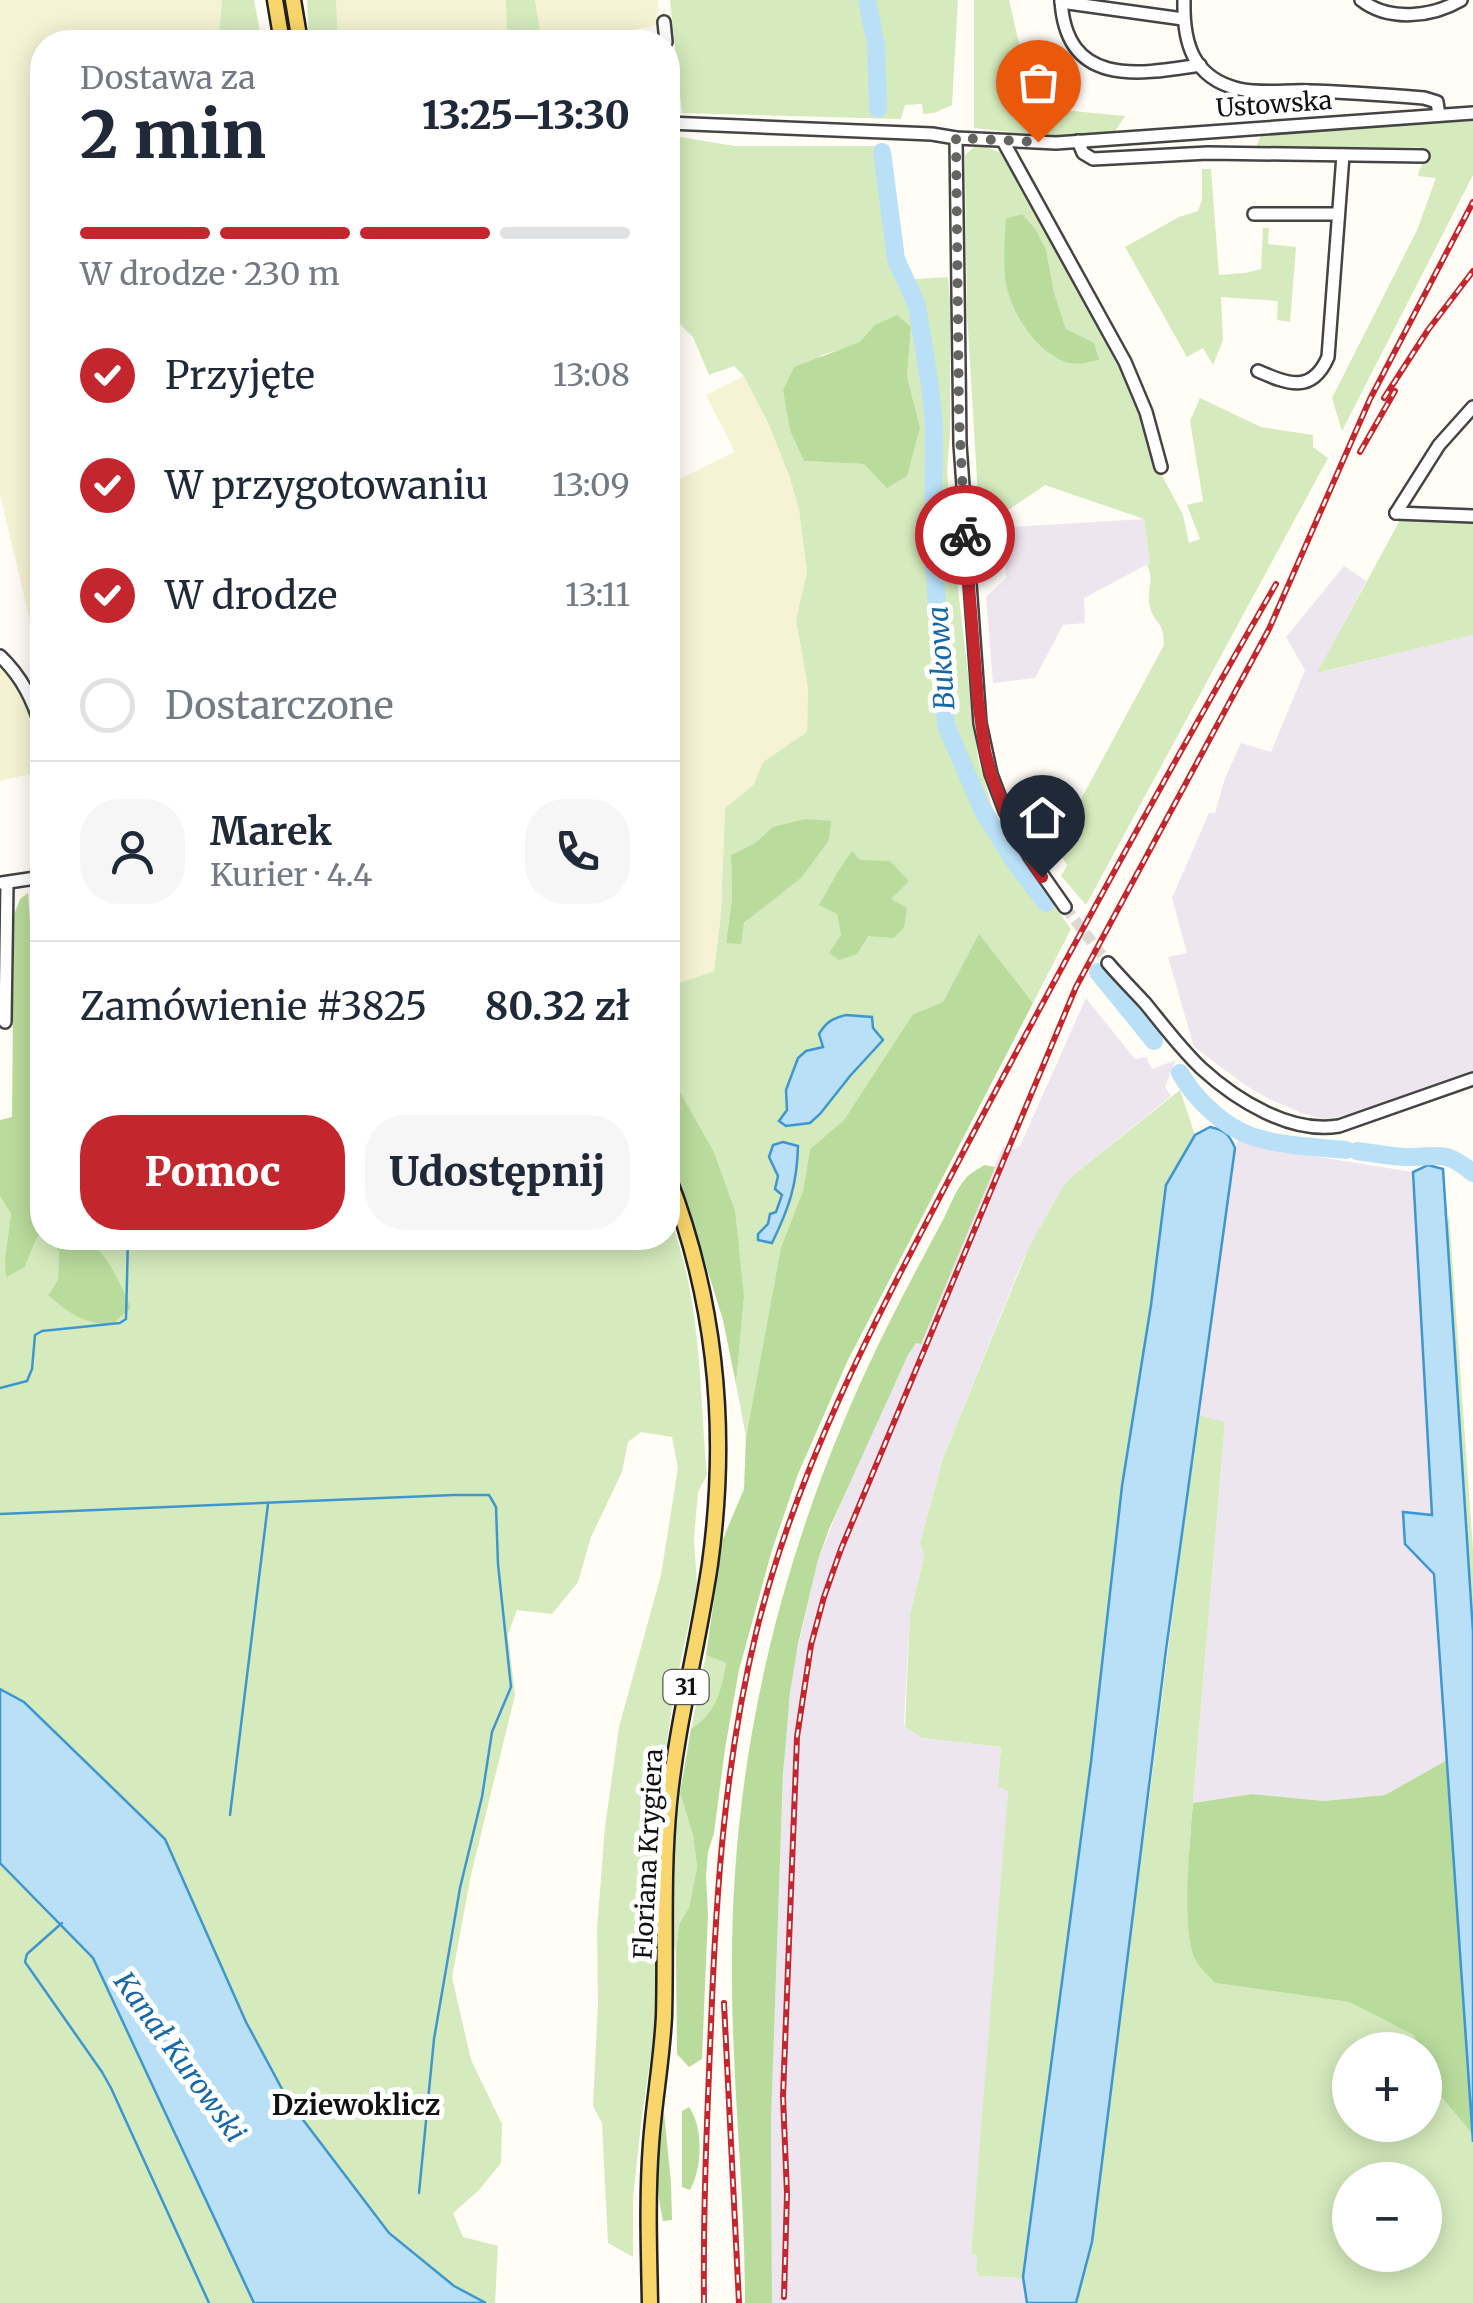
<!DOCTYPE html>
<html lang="pl">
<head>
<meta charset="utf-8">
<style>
  body { margin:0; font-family:Merriweather,serif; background:#f6f6f7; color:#1f2937; height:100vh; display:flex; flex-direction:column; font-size:38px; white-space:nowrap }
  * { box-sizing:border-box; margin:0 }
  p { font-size:32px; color:#747a83 }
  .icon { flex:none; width:55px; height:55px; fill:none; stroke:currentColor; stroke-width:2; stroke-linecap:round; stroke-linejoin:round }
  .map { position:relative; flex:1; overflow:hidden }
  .side { position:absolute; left:30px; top:30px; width:650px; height:1220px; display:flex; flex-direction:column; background:#fff; border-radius:40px; box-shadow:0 5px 25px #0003 }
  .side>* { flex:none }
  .tools { position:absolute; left:1332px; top:2032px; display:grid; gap:20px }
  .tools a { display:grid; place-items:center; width:110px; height:110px; border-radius:50%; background:#fff; box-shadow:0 5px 25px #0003; font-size:50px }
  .pin { position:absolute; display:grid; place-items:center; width:85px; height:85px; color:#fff; margin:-102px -42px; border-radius:50% 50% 50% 0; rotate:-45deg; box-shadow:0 0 10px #0007 }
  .pin .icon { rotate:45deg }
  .courier { position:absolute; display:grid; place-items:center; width:100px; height:100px; margin:-50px; border:8px solid #c4262e; border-radius:50%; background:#fff; color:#222; box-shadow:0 2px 12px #0007 }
  .headline em { font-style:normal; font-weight:800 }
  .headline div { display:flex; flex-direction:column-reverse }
  .headline { display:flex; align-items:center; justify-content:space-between; height:170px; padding:0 50px }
  h1 { font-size:65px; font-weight:800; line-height:75px }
  .bar { display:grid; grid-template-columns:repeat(4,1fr); gap:15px 10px; align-content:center; height:120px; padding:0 50px }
  .bar i { height:12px; border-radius:8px; background:#e0e1e3 }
  .bar .current { background:#c4262e }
  .bar p { grid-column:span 4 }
  .line { display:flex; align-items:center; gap:25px; padding:0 50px; border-top:2px solid #e0e1e3 }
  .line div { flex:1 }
  .round { display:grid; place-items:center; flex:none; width:105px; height:105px; border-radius:40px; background:#f6f6f7 }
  ol { padding:0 50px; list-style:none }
  li { display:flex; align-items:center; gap:30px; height:110px }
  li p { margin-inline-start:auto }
  li .icon { padding:10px; border-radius:50%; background:#c4262e; color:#fff; stroke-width:4 }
  li:last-child { color:#747a83 }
  li i { width:55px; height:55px; border:5px solid #e0e1e3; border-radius:50% }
  .primary-button { display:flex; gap:20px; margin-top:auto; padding:20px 50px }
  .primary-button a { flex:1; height:115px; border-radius:40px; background:#c4262e; color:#fff; font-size:40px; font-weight:800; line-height:115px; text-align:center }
  .primary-button a+a { background:#f6f6f7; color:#1f2937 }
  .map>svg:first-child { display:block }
  .industrial { fill:#eee6ef }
  .farmland { fill:#f6f3d4 }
  .green { fill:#d5ebbd; fill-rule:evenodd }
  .forest { fill:#b9dc9c }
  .water { fill:#b9e0f7; stroke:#3f96cf; stroke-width:2.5 }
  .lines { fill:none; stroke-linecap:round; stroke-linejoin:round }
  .stream { stroke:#3f96cf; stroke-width:2.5 }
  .river { stroke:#b9e0f7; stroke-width:18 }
  .minor-tunnel { stroke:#dbdad3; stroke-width:11; stroke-dasharray:11 5.5; stroke-linecap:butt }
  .minor-casing { stroke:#444; stroke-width:16 }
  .major-casing { stroke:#222; stroke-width:19 }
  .minor { stroke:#fff; stroke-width:11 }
  .major { stroke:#f9d66b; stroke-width:14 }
  .rail-casing { stroke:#c4262e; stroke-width:6 }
  .rail { stroke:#fff; stroke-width:2.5; stroke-dasharray:8; stroke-linecap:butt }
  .done { stroke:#646461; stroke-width:10; stroke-dasharray:0 18 }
  .route { stroke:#c4262e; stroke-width:12 }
  .labels { text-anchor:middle; stroke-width:10; stroke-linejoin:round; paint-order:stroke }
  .shield { fill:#fff; stroke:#585858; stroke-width:2.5 }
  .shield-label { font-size:22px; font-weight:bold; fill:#111 }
  .street-label { font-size:25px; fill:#111; stroke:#fff }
  .water-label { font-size:28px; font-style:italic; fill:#1768a6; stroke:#fff }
  .neighbourhood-label { font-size:28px; font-weight:bold; fill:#111; stroke:#fff }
</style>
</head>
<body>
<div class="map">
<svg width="1473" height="2303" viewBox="0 0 1473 2303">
  <rect width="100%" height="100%" fill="#fffdf5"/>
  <g class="industrial">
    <path d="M1144,519L1150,563L1084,598L1085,623L1063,625L1035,678L993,683L986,597L1006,578L1005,559L981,542L980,529Z"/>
    <path d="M1344,566L1366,581L1318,673L1473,635V1071L1367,1108L1338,1117L1323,1119L1304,1114L1269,1099L1245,1085L1194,1047L1168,957L1187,953L1172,898L1209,813H1215L1225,778L1241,743L1271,752L1305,670L1286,637Z"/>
    <path d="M1086,998L1135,1059L1146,1057L1152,1069L1176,1060L1165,1087L1171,1096L1072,1176L1063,1186L1029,1247L1020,1267L943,1458L920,1543L924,1557L910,1615L904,1722L905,1727L922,1738L1001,1747L998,1783L1008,1790L1005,1844L971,2254L977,2255L976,2269L979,2276L1023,2278L1027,2303H772L771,2122L784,1751L793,1669L818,1560L847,1487L908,1355L916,1343H921L1003,1146L1012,1149L1020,1146Z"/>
    <path d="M1239,1137L1275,1150L1413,1172L1432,1516L1403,1513L1405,1544L1434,1574L1447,1760L1385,1795L1324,1801L1252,1794L1193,1803L1225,1423L1198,1415L1223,1224L1235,1148Z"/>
  </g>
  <g class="farmland">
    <path d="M0,0H222L218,42H42V653L38,654L0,495Z"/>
    <path d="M336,0H506L507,42H338Z"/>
    <path d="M535,0H658V25L570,42H542Z"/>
    <path d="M744,376L769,425L790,478L799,510L807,572L796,620L808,687L807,732L763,762L754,784L725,808L721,914L714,971L668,987V485L735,452L706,395Z"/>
    <path d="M0,667L13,681L29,714L42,750V771L0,781Z"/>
  </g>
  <g class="green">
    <path d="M222,0H254L262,42H218Z"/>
    <path d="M307,0H336L338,42H309Z"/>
    <path d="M506,0H535L542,42H507Z"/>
    <path d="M670,0H958L952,105L934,113L923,114L922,104L905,105L901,119L682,113Z"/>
    <path d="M974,0H1009L1028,82L1062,110L1125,116L1114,133L1056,137L974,128Z"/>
    <path d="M1473,120V175L1342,431L1332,398L1417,230L1436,178L1418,176C1419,166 1426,162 1428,152L1419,147H1256L1261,135Z"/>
    <path d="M668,135L734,146H878L893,259L900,280L948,277L950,300V433L947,470L952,538L978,759L992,807L1022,862L1071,929L1033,1003L979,935L943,1002L913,1014L844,1120L810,1149L803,1191L781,1247L746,1437L736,1384L744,1297L713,1150L680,1092L668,1028V987L714,971L721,914L725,808L754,784L763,762L807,732L808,688L796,620L807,572L799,510L790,478L769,425L744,376L734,366L709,375L693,337L680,324L668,329ZM911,327L907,377L920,427L864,464L804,461L790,431L783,391L822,355ZM773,827L771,900L744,924L726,943L732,898L731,855L755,843ZM853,852L890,900L868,936L841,935L837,913L820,904L837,873ZM883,1041L850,1076L779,1121L787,1109C786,1088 790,1067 806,1051Z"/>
    <path d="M984,146L1004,154L1126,379L1158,468L1183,515L1189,543L1200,539L1187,505L1203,501L1190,421L1200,398L1261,427L1313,435V447L1328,458L1086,905L1061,876L1067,865L1058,850L1078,812L1080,801L1164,645C1164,620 1154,624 1150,607C1146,592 1155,579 1147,565L1150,563L1144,519L1045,485L980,529L967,314L965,155L974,147ZM1036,230L1046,249L1054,292L1066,329L1099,359L1075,364L1051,355Z"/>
    <path d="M1202,169H1211L1219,275L1245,273L1261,269L1263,228H1269L1268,244L1296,247L1290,322L1277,320L1278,301L1221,297L1223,340L1213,365L1203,348L1187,357L1125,247L1179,217L1198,211L1202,200Z"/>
    <path d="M1416,518L1473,519V635L1317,673L1400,520Z"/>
    <path d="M1180,1090L1195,1135L1166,1185L1151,1305L1122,1486L1091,1762L1023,2278L979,2276L976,2269L977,2255L971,2254L1008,1791L999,1787L998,1783L1001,1747L922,1738L905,1727L910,1615L924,1557L920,1543L943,1458L1029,1247L1063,1186L1072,1176Z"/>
    <path d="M0,1196L11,1214L5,1257L25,1267L36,1239L42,1233V1238H51L59,1252L58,1279L48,1294L98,1250L83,1238H668V1214C702,1296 699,1388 707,1475L698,1492L694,1538L697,1586L674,1692L657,1814L656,2021L641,2123L633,2199V2257L608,2243L602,2123L593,2106L598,2004L597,1929L605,1827L619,1727L661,1575L678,1468L672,1437L641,1432L628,1442L622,1472L591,1537L578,1582L552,1614L517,1610L508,1634L515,1695L471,1875L452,1977L471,2060L502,2124L501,2163L479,2190L453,2213L463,2237L498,2246L495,2303H486L454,2286L389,2233L288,2100L246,2022L165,1839L24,1702L0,1689Z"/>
    <path d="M1449,1215L1473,1549V1632L1447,1226Z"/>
    <path d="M1198,1415L1225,1422L1189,1849V1930L1215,1983L1349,2002L1415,2035L1419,2050H1350V2125H1425V2070L1429,2082L1473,2135V2303H1076L1092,2242L1129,1940L1146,1823ZM1350,2180H1425V2255H1350Z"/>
    <path d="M706,1655L726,1663C720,1693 718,1711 691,1729Z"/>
    <path d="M680,1793L693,1835L697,1867L689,1908L679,1924L676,1954C665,1902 675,1846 680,1793Z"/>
    <path d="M0,1863L93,1958L254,2303H0Z"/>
  </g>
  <g class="forest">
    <path d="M1022,214L1036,230L1046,249L1054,292L1066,329L1094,343L1099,360C1092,361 1083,364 1076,364C1039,360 1007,309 1005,275C1003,257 1005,238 1006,219Z"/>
    <path d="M897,315L911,327L907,377L920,427L907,476L887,488L864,464L804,461L790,431L783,391L794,367L860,342L875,325Z"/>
    <path d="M805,819L831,821L829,840L802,877L744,923L741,944L726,943L732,898L731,855L755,843L773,827Z"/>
    <path d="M852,851L860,860L890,861L909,881L891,899L907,908L904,927L894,938L868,936L857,954L839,960L829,953L841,935L837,914L819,905L837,873Z"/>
    <path d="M28,893L33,967L42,1027V1233L36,1239L25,1267L6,1277L5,1257L11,1214L0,1196V1120L12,1117L14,915L20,899Z"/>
    <path d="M979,934L1033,1003L848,1360L798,1474L772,1550L739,1670L725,1749L714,1833L708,1852L706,1876L708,1914L702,2059L689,2067L677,2054L676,1954L679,1924L689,1908L697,1867L693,1835L680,1793L691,1729C717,1711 720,1694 726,1663L706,1655L723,1539L744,1489L746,1437L781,1247L803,1191L810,1149L844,1120L913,1014L943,1002Z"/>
    <path d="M668,1028L680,1092L713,1150L735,1211L744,1297L736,1384L723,1320L677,1172L668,1151Z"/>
    <path d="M984,1165L995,1167L921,1344L916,1343L908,1355L829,1529L818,1560L798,1644L790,1693L783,1774L771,2122L772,2303H745C745,2189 731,2076 732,1962C732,1737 790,1519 891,1319C908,1285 926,1252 944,1218C950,1206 956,1189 966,1178C970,1173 979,1169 984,1165Z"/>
    <path d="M51,1238C60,1237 76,1235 84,1238C106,1248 122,1288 131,1308L111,1325C81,1322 70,1314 48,1295L58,1279L59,1252Z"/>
    <path d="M1447,1760L1473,2135L1429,2082L1425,2070V2050H1419L1414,2035L1349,2002L1215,1983C1209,1976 1199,1967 1195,1959C1181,1931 1190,1837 1193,1803L1252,1794L1324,1801L1385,1795Z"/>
    <path d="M689,2107C704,2128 702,2169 690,2190L682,2187V2111Z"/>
    <path d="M664,2112L671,2183L672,2220L663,2221C656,2190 653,2142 664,2112Z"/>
  </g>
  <g class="water">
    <path d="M846,1015L872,1017L873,1028L883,1040L850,1076L820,1114L810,1123L786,1126L779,1121L787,1110L786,1090L798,1058L806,1051L823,1047L819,1034C826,1022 833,1018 846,1015Z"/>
    <path d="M1210,1127C1225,1130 1229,1134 1235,1148L1166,1650L1092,2242L1076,2303H1027L1023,2277L1091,1762L1122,1486L1151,1305L1166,1185L1195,1135Z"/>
    <path d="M783,1142L798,1146C797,1185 789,1208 772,1243L758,1240V1234L768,1224L770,1214L776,1212L782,1195L775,1189L778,1176L769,1157L773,1145Z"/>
    <path d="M1428,1165L1443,1169L1473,1632V2142L1434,1574L1405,1544L1403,1512L1432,1515L1413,1172Z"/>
    <path d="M0,1689L24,1702L165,1839L246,2022L288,2100L389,2233L454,2286L486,2303H254L93,1958L0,1863Z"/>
  </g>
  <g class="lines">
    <g class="stream">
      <path d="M0,1388L27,1381L32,1369L35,1335L42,1331L120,1323L126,1319L128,1238"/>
      <path d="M0,1514L454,1495H489L496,1507L498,1564L511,1687L492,1732L482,1797L460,1888L434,2039L419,2193"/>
      <path d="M230,1815L268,1504"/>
      <path d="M62,1923L27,1954L25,1962L102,2072L111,2088L209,2303"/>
    </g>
    <g class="river">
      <path d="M867,0L876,44L878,109"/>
      <path d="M882,152L896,259L917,306L930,386L934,424L933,550L946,725L983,811L1018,867L1046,903"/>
      <path d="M1098,972L1154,1041"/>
      <path d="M1180,1073C1195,1099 1223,1126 1251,1136C1281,1146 1315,1147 1346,1150"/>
      <path d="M1357,1151C1373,1153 1389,1156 1405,1157C1440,1158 1443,1148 1473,1173"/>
    </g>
    <path class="minor-tunnel" d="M1065,907L1108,963"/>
    <defs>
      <g id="minor">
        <path d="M1061,0C1066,87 1137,75 1200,65"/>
        <path d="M1184,0C1183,42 1192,78 1239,89C1261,94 1287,90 1309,91C1347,92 1386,95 1424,98L1437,102L1439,115"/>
        <path d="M1361,0C1389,22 1432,17 1461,0"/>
        <path d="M1061,2L1183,19"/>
        <path d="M664,22L666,42"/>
        <path d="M668,66L672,124"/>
        <path d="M668,123L932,134L956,138L1056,143L1473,113"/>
        <path d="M956,138L960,444L980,723L991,774L1005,811L1030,857L1065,907"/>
        <path d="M1003,141L1125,362L1146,412L1161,467"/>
        <path d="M1078,141L1083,153L1093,159L1208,153L1423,156"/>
        <path d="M1254,214H1338"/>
        <path d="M1258,371C1288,384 1312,394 1328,357L1343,155"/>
        <path d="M1396,513L1439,445L1473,407"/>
        <path d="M1396,513L1473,516"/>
        <path d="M0,656C22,677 33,700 42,729"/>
        <path d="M2,883L42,877"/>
        <path d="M1108,963C1120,977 1133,990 1145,1003C1163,1025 1180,1048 1201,1068C1236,1100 1290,1134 1339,1126L1473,1079"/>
        <path d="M5,1022L7,883"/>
      </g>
      <g id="major">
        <path d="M275,0L282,42"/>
        <path d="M293,0L300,42"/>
        <path d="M650,2303C649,2250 647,2197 651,2144C654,2101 662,2059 664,2016C666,1945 662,1874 669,1803C677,1723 698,1645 710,1564C728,1433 716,1301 668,1177"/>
      </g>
    </defs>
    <use href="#minor" class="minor-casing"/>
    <use href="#major" class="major-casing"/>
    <use href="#minor" class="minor"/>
    <use href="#major" class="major"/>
    <defs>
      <g id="rail">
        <path d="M1384,398L1428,330L1473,271"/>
        <path d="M1360,452L1395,391"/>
        <path d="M724,2003L739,2303"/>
        <path d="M784,2297L787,2194L783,2096L797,1737L811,1645L824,1597L841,1549L1076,987L1269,629L1370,399L1473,202"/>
        <path d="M704,2303C703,2210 707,2117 711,2025C716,1891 725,1759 757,1629C800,1456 885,1302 967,1145C1067,956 1169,769 1276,584"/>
      </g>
    </defs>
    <use href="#rail" class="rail-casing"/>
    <use href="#rail" class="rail"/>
  </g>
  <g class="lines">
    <path class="done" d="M965,535L959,416L956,138L1038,142"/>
    <path class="route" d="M965,535L978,700L985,751L991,774L1005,811L1042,877"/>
  </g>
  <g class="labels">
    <rect class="shield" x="663.5" y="1670" width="45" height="34" rx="8"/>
    <g class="shield-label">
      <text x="686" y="1695">31</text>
    </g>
    <g class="street-label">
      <text transform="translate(1274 104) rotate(-4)" y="9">Ustowska</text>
      <text transform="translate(648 1854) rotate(-87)" y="9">Floriana Krygiera</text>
    </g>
    <g class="water-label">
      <text transform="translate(941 658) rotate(-94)" y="10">Bukowa</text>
      <text transform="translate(180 2057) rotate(54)" y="10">Kanał Kurowski</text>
    </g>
    <g class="neighbourhood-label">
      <text x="356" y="2115">Dziewoklicz</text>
    </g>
  </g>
</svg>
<div class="tools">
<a>+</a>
<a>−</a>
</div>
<div class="pin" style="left:1038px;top:142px;background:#ea580c"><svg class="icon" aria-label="bag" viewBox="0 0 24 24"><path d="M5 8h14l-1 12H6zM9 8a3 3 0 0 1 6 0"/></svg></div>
<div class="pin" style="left:1042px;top:877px;background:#1f2937"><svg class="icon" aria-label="home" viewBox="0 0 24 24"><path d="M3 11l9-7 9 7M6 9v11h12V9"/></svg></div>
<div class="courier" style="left:965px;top:535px"><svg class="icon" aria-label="bike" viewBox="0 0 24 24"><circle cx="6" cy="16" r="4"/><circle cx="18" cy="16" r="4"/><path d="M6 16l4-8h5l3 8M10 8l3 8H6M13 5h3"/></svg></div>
<section class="side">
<div class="headline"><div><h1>2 min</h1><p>Dostawa za</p></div><em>13:25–13:30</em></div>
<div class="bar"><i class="current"></i><i class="current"></i><i class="current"></i><i></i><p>W drodze · 230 m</p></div>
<ol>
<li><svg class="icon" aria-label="check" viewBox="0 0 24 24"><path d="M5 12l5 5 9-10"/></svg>Przyjęte<p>13:08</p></li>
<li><svg class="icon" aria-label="check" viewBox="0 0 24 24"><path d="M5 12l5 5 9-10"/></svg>W przygotowaniu<p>13:09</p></li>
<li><svg class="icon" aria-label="check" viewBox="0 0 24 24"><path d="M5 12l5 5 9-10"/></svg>W drodze<p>13:11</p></li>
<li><i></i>Dostarczone</li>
</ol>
<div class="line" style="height:180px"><a class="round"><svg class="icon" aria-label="person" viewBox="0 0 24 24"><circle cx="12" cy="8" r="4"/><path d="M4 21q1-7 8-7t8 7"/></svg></a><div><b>Marek</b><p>Kurier · 4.4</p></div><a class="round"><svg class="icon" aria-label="phone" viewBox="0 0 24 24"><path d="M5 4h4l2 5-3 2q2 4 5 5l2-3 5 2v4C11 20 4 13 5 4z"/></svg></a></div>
<div class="line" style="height:130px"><div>Zamówienie #3825</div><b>80.32 zł</b></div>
<div class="primary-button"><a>Pomoc</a><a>Udostępnij</a></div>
</section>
</div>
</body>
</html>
